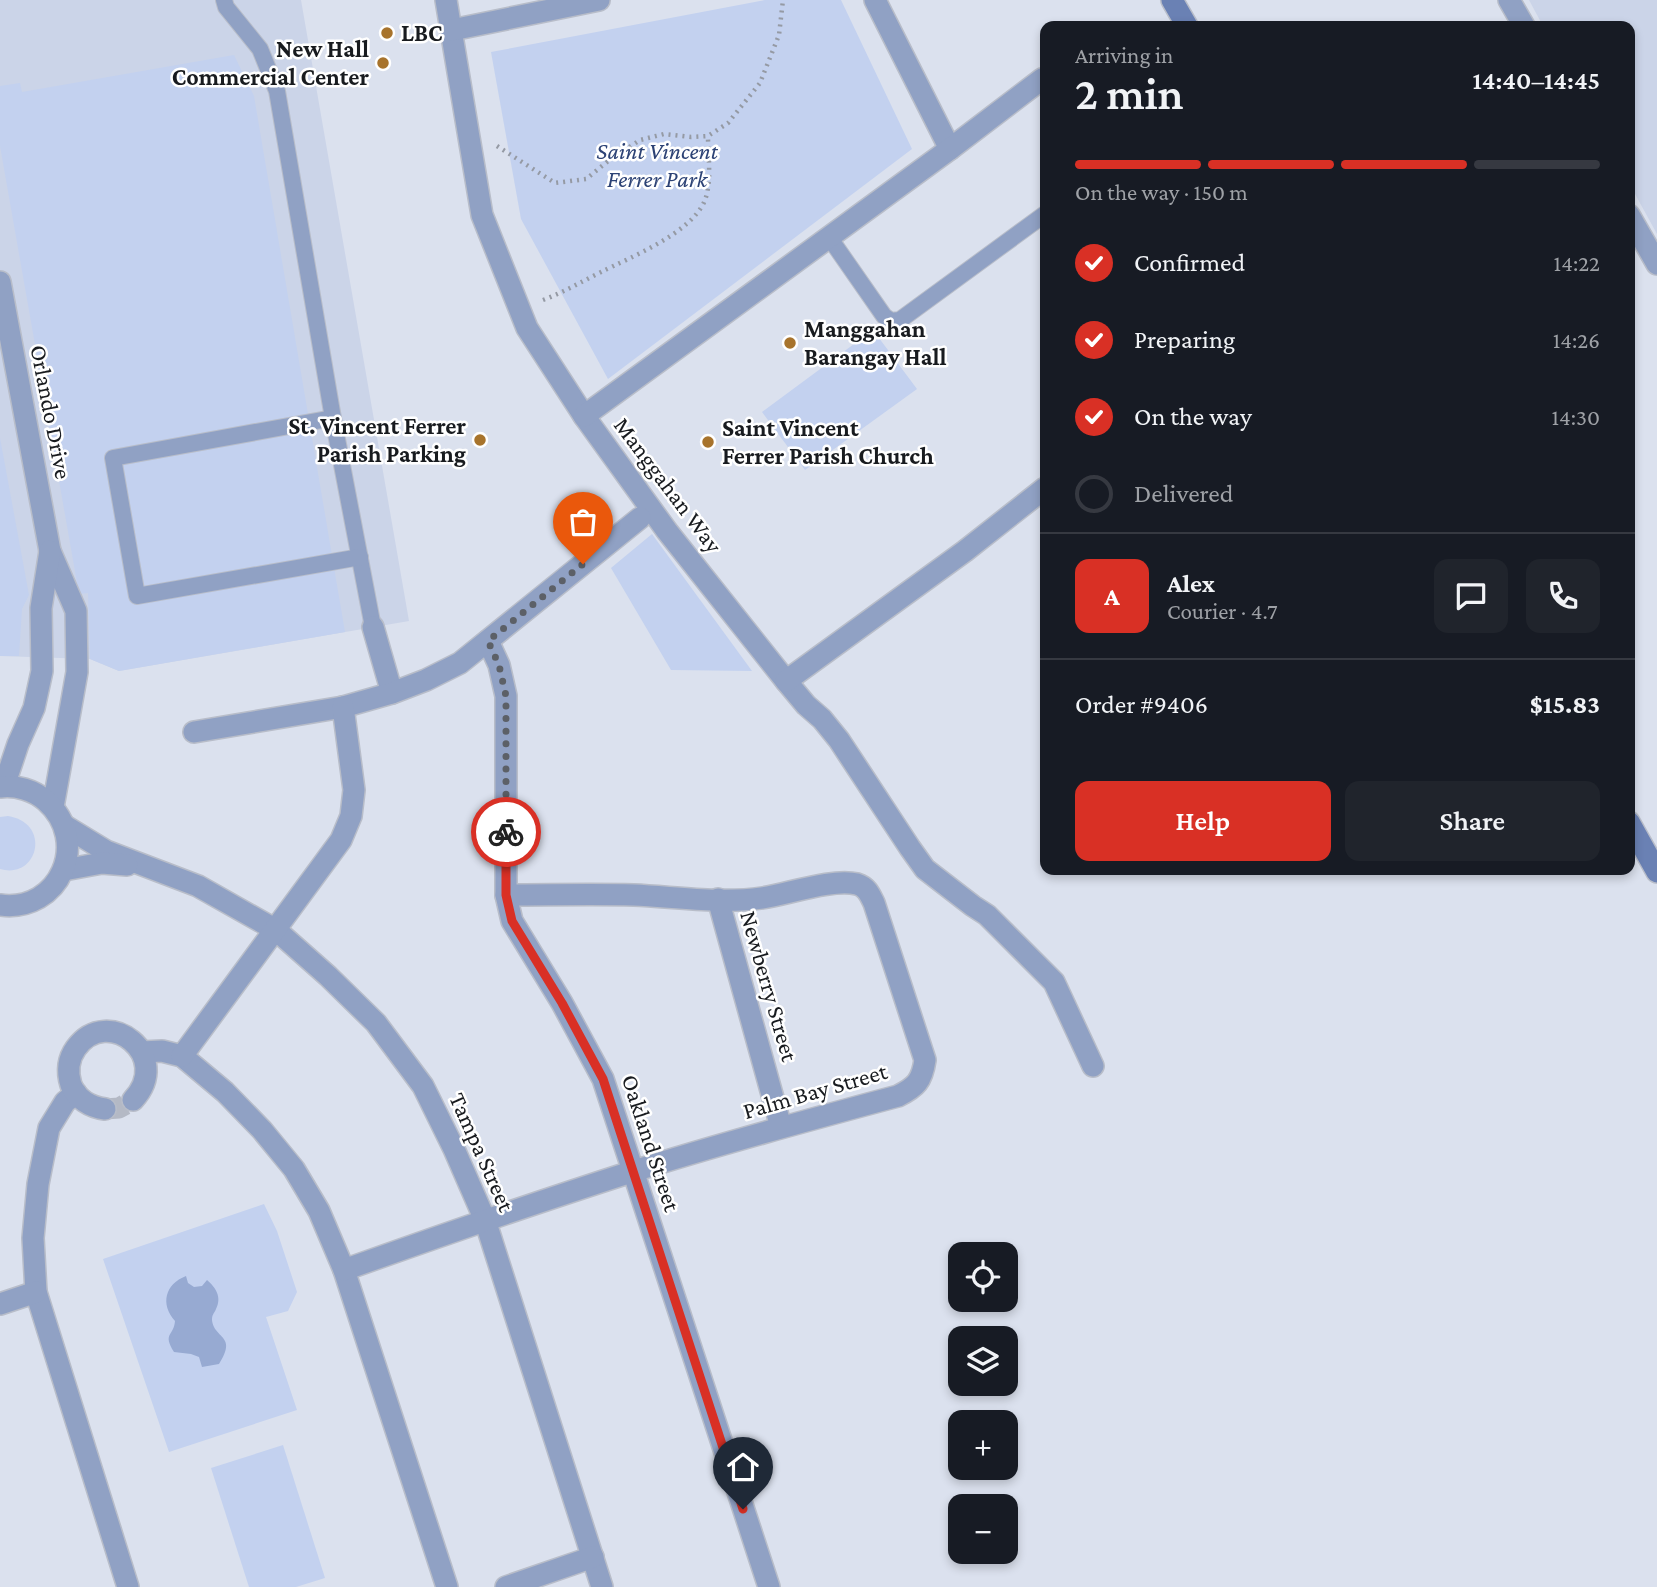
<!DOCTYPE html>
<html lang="en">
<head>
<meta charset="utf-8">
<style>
  body { margin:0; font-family:"Crimson Pro",serif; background:#20242c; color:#f1f3f6; height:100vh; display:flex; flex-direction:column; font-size:26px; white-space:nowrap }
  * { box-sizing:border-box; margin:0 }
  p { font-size:23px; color:#9ea1a6 }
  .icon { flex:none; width:38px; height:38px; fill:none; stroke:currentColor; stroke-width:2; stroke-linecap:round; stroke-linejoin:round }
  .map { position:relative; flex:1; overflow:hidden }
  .details { position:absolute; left:1040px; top:21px; width:595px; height:854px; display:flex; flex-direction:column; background:#171b24; border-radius:14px; box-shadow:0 4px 10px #0003 }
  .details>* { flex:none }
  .buttons { position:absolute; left:948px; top:1242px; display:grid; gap:14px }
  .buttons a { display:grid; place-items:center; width:70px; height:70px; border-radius:14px; background:#171b24; box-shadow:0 4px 10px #0003; font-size:35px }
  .pin { position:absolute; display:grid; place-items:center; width:60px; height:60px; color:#fff; margin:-72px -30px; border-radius:50% 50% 50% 0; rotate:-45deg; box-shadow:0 0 7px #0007 }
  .pin .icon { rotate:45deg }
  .courier { position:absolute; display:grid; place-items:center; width:70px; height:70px; margin:-35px; border:5px solid #d93025; border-radius:50%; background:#fff; color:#222; box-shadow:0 2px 9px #0007 }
  .overview em { font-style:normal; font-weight:600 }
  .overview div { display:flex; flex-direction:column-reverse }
  .overview { display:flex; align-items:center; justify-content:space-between; height:119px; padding:0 35px }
  h1 { font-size:46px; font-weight:600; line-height:52px }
  .bar { display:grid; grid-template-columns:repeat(4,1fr); gap:10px 7px; align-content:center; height:84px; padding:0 35px }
  .bar i { height:9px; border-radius:5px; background:#363941 }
  .bar .current { background:#d93025 }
  .bar p { grid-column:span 4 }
  .line { display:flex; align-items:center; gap:18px; padding:0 35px; border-top:2px solid #363941 }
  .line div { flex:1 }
  .round { display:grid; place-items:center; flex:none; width:74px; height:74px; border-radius:14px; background:#20242c }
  ol { padding:0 35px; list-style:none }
  li { display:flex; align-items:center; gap:21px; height:77px }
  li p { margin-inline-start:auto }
  li .icon { padding:7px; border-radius:50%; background:#d93025; color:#fff; stroke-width:4 }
  li:last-child { color:#9ea1a6 }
  li i { width:38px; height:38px; border:4px solid #363941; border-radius:50% }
  .action { display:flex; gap:14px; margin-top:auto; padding:14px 35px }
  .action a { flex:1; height:80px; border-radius:14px; background:#d93025; color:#fff; font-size:28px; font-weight:600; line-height:80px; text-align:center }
  .action a+a { background:#20242c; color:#f1f3f6 }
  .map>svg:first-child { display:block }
  .built { fill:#cbd4e8 }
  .green { fill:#c3d1ef }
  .water { fill:#97aad2 }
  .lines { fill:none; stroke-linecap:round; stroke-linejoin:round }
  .minor-tunnel { stroke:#b4b9c5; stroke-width:21; stroke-dasharray:21 10; stroke-linecap:butt }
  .service-casing { stroke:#b8bdc9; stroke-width:18 }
  .minor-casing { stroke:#b8bdc9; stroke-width:24 }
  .tertiary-casing { stroke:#b8bdc9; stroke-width:24 }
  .secondary-casing { stroke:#b8bdc9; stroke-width:24 }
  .path { stroke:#959aa4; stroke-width:4.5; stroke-dasharray:2 5; stroke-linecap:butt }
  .service { stroke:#90a1c4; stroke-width:16 }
  .minor { stroke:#90a1c4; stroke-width:21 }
  .tertiary { stroke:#90a1c4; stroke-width:21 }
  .secondary { stroke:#6a81b4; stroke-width:21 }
  .done { stroke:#5c6067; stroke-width:7; stroke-dasharray:0 12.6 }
  .route { stroke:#d93025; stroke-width:9 }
  .poi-dot { fill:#a7732c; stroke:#fff; stroke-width:2.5 }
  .labels { text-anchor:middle; stroke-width:5; stroke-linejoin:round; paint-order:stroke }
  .poi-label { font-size:24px; font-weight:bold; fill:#181b1f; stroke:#fff; text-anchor:start }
  .park-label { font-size:24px; font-style:italic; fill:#2c4275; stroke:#fff }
  .street-label { font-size:24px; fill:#181b1f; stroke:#fff }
</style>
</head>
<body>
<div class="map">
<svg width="1657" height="1587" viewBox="0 0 1657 1587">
  <rect width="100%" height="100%" fill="#dbe1ee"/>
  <g class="built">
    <path d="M0,0H301L409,621L119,671L90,659L0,656Z"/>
    <path d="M1529,0H1657V234L1629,183V26H1543Z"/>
  </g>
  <g class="green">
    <path d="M765,0H841L912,149L608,379L521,219L491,52Z"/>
    <path d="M234,55L254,96L345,632L119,671L90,659L88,593L79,594L0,146V86L20,83L22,92Z"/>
    <path d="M873,330L917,389L805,470L762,412Z"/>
    <path d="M0,438L29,595L22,609L19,656H0Z"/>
    <path d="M652,534L752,671L671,670L611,568Z"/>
    <path d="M8,816C52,823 38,880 0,869V817Z"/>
    <path d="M264,1204L277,1231L297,1292L288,1311L266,1317L297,1410L169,1452L103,1259Z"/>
    <path d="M283,1445L325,1578L296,1587H249L211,1468Z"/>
  </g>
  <path class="water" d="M186,1276L188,1283L194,1287L202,1286L207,1280C216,1288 222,1297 216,1309C214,1314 212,1314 212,1320C214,1339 238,1335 219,1364L202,1367L199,1357L191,1354L174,1352C162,1333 174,1336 175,1321C160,1304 165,1284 186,1276Z"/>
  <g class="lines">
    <path class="minor-tunnel" d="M105,1109L119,1108L133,1100"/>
    <defs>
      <g id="service">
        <path d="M224,0L226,7L260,49L277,91L333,418L373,627"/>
        <path d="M829,237L884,316L891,321L900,320L1045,214"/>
        <path d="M333,418L113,458L137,596L360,557"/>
      </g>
      <g id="minor">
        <path d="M446,0L482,215L527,328L584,416L667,531L786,681L806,705L822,719L839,740L910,848L925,869L973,906L987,915L1054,982L1093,1066"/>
        <path d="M875,0L950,149"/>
        <path d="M1509,0L1524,26"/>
        <path d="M452,30L599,0"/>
        <path d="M1629,215L1657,264"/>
        <path d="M584,416L950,149L1042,79"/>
        <path d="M373,627L392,693"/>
        <path d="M488,641L499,665L506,696V895L512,921L562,1003L603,1079L769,1587"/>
        <path d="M786,681L965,551L1045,488"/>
        <path d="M194,732L343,707L392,693L426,680L460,663L640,518"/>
        <path d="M65,826L106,851L198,886L276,930L328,976L376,1023L423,1086L454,1149L485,1220L602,1587"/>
        <path d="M64,870L102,863L127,865"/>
        <path d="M718,899L781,1127"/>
        <path d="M142,1052L162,1051L182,1056L225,1092L262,1130L294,1169L319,1211L344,1270L447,1587"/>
        <path d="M182,1056L341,840L351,816L354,790L343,707"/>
        <path d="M76,1093L65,1102L49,1128L38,1184L33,1238L36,1292L128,1587"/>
        <path d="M105,1109C90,1107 77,1099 71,1085C67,1072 68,1059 76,1048C108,1004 174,1056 133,1100"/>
        <path d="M344,1270C439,1236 535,1203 631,1172C719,1144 808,1120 898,1096C916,1087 922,1081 925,1060L874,903C870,895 867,887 857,884C833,878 788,894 762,898C721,904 676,897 634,895C592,894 549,895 506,895"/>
        <path d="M0,1304L36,1292"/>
        <path d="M506,1587L593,1557"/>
      </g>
      <g id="tertiary">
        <path d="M0,282L50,551L76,611L77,672L53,807"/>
        <path d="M4,786L18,744L34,708L42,671L41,608L50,551"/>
        <path d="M0,787C16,785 34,790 46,801C91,841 60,913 0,905"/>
      </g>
      <g id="secondary">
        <path d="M1172,0L1187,26"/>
        <path d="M1629,822L1657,872"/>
      </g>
    </defs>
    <use href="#service" class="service-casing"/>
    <use href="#minor" class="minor-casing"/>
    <use href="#tertiary" class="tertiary-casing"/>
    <use href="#secondary" class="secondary-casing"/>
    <g class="path">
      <path d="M497,146L555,183L586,179L607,162L640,140L664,134L691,137L708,136L728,123L760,83L779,35L783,0"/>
      <path d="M543,300C564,292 581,282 601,272C631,257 692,233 705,200C712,181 708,157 708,136"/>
    </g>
    <use href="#service" class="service"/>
    <use href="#minor" class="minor"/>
    <use href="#tertiary" class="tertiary"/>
    <use href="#secondary" class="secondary"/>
  </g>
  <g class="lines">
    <path class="done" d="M506,832V696L499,665L488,641L583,564"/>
    <path class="route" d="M506,832V895L512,921L562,1003L603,1079L743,1509"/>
  </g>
  <g class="poi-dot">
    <circle cx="387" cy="33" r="7"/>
    <circle cx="383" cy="63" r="7"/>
    <circle cx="790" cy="343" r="7"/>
    <circle cx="480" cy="440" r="7"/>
    <circle cx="708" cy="442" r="7"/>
  </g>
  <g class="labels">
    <g class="poi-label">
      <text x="401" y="41">LBC</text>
      <text x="369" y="57" text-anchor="end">New Hall<tspan x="369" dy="28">Commercial Center</tspan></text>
      <text x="804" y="337">Manggahan<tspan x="804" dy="28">Barangay Hall</tspan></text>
      <text x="466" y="434" text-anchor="end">St. Vincent Ferrer<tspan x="466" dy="28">Parish Parking</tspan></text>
      <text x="722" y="436">Saint Vincent<tspan x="722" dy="28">Ferrer Parish Church</tspan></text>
    </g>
    <g class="park-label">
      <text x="657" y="159">Saint Vincent<tspan x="657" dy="28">Ferrer Park</tspan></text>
    </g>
    <g class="street-label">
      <text transform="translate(51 412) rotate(79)" y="8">Orlando Drive</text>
      <text transform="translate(668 485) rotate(53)" y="8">Manggahan Way</text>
      <text transform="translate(769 986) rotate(74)" y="8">Newberry Street</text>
      <text transform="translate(815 1091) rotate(-16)" y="8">Palm Bay Street</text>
      <text transform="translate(651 1143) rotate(72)" y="8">Oakland Street</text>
      <text transform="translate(482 1152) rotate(66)" y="8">Tampa Street</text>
    </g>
  </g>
</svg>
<div class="buttons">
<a><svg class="icon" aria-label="locate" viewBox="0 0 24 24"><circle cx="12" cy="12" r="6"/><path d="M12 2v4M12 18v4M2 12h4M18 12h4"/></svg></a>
<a><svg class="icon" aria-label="layers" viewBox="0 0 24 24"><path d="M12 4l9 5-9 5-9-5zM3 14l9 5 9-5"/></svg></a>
<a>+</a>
<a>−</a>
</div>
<div class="pin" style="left:583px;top:564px;background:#ea580c"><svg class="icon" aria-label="bag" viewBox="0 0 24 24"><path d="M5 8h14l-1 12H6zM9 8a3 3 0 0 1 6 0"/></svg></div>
<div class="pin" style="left:743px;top:1509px;background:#1f2937"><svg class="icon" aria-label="home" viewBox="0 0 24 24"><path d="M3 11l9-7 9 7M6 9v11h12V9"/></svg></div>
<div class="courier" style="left:506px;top:832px"><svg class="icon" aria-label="bike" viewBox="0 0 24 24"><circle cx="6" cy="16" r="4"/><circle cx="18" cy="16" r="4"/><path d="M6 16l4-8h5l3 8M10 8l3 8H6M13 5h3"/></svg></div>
<section class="details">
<div class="overview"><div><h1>2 min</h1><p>Arriving in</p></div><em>14:40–14:45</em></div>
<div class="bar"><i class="current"></i><i class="current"></i><i class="current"></i><i></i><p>On the way · 150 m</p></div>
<ol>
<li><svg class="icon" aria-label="check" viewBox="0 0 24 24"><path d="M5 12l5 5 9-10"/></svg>Confirmed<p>14:22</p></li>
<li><svg class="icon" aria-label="check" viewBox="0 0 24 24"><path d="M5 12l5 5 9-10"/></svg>Preparing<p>14:26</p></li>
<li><svg class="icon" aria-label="check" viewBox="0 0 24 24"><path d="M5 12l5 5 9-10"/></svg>On the way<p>14:30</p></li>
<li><i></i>Delivered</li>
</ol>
<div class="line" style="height:126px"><b class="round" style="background:#d93025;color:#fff">A</b><div><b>Alex</b><p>Courier · 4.7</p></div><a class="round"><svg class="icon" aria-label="chat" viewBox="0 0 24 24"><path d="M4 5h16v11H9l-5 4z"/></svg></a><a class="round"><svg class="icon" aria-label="phone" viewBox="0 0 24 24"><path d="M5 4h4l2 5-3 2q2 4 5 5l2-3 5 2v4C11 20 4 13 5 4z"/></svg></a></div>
<div class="line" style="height:91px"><div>Order #9406</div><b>$15.83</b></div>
<div class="action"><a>Help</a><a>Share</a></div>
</section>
</div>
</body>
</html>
